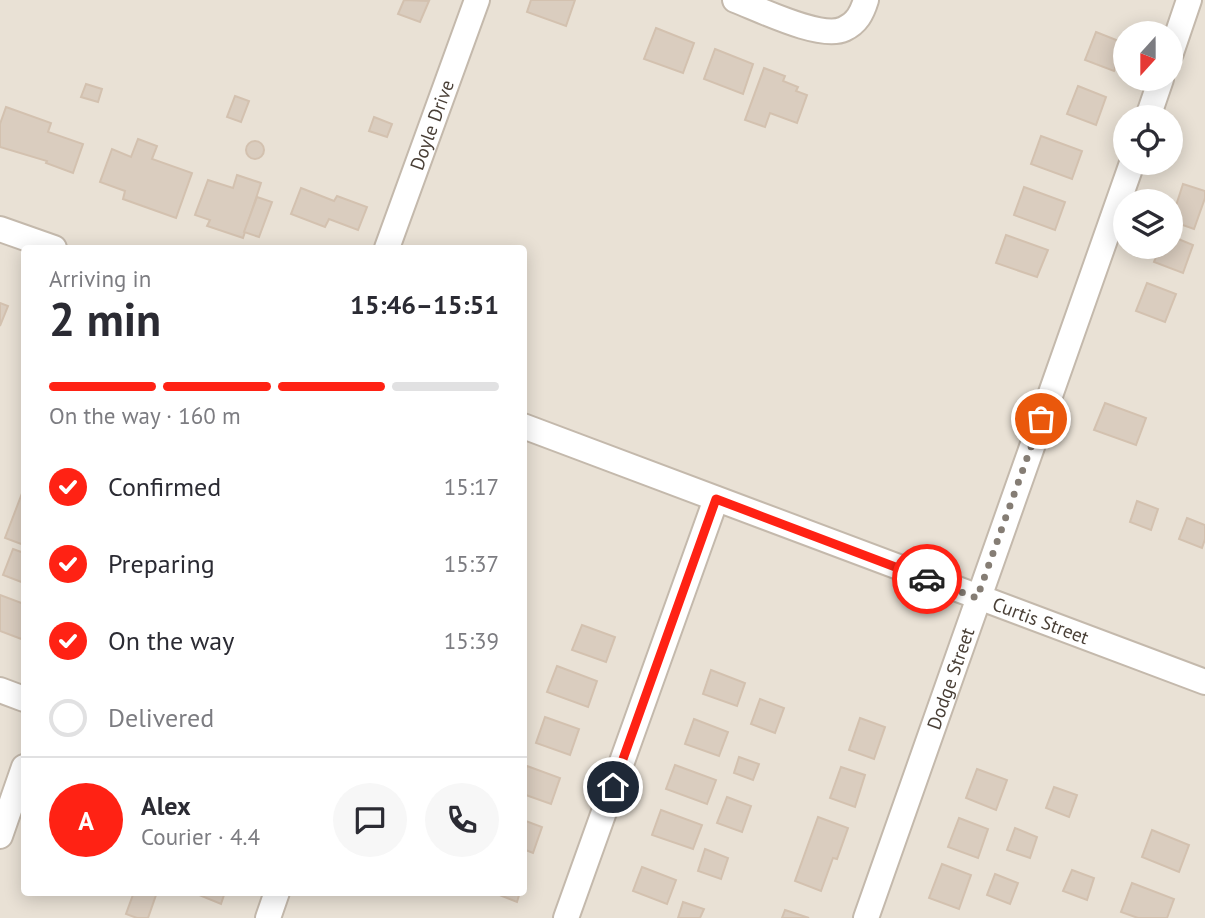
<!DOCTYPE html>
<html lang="en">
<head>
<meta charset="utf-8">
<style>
  body { margin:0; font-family:"PT Sans",sans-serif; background:#f7f7f7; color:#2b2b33; height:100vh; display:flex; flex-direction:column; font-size:26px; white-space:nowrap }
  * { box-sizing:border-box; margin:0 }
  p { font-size:23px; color:#7c7c81 }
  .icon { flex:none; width:38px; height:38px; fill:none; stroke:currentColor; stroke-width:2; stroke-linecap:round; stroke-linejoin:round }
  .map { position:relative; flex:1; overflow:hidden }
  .details { position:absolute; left:21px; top:245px; width:506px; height:651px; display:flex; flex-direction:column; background:#fff; border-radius:7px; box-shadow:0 4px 18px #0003 }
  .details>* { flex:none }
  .needle { width:46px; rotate:201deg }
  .buttons { position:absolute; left:1113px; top:21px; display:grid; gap:14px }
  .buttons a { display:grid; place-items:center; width:70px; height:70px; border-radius:50%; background:#fff; box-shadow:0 4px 18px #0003; font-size:35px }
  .pin { position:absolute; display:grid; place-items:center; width:60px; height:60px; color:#fff; margin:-30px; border:4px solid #fff; border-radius:50%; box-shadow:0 2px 7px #0007 }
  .courier { position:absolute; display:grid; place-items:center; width:70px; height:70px; margin:-35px; border:5px solid #ff2214; border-radius:50%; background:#fff; color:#222; box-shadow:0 2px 9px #0007 }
  .summary em { font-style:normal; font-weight:600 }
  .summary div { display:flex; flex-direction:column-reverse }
  .summary { display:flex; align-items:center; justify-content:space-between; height:119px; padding:0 28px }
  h1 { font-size:46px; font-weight:600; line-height:52px }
  .bar { display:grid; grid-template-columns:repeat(4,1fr); gap:10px 7px; align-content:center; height:84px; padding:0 28px }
  .bar i { height:9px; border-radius:5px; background:#e1e1e2 }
  .bar .current { background:#ff2214 }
  .bar p { grid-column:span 4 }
  .line { display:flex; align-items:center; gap:18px; padding:0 28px; border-top:2px solid #e1e1e2 }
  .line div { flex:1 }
  .round { display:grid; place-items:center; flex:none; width:74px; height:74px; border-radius:37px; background:#f7f7f7 }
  ol { padding:0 28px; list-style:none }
  li { display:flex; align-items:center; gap:21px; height:77px }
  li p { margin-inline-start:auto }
  li .icon { padding:7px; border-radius:50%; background:#ff2214; color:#fff; stroke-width:4 }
  li:last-child { color:#7c7c81 }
  li i { width:38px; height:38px; border:4px solid #e1e1e2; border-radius:50% }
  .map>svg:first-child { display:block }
  .residential { fill:#e9e1d5; fill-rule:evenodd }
  .building { fill:#dacdbf; stroke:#d3c1af; stroke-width:2 }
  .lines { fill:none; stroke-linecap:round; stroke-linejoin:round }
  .minor-casing { stroke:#c4b9ac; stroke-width:28 }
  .minor { stroke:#fff; stroke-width:24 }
  .done { stroke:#857d74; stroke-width:7; stroke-dasharray:0 12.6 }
  .route { stroke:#ff2214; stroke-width:9 }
  .labels { text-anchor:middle; stroke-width:6; stroke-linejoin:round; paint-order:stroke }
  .street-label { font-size:19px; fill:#493f36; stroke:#fff }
</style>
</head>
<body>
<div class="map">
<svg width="1205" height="918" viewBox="0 0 1205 918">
  <rect width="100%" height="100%" fill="#f5f0e7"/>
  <path class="residential" d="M0,0H1205V918H0ZM1125,33H1171V79H1125ZM1125,117H1171V163H1125ZM1125,201H1171V247H1125ZM24,248H523V892H24Z"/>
  <g class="building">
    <path d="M404,0L429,1L420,22L398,14Z"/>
    <path d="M531,0H575L566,26L527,12Z"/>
    <path d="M656,28L694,43L683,73L644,59Z"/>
    <path d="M1096,32L1124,43L1114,71L1085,60Z"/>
    <path d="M715,49L753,64L743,94L704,79Z"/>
    <path d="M764,68L785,76L783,81L798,87L796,91L807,95L797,123L770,113L765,127L745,120Z"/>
    <path d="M86,84L102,89L98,102L81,97Z"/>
    <path d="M1078,86L1106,97L1096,125L1067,114Z"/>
    <path d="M235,96L249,101L241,122L227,117Z"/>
    <path d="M6,107L51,123L48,132L83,144L73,173L46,163L47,161L0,147V124Z"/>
    <path d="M374,117L392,124L387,137L369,131Z"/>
    <path d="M1041,136L1082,151L1072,179L1031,164Z"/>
    <path d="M138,139L157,146L152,159L192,173L176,218L123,199L125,191L100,182L112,149L131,157Z"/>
    <circle cx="255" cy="150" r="9"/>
    <path d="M237,175L261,183L243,238L207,226L210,220L195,215L208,180L233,188Z"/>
    <path d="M1183,184L1205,191V198L1194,229L1171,221Z"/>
    <path d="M1024,187L1065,202L1055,230L1014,215Z"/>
    <path d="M301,188L334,201L337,196L367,207L358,230L329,219L325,227L291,214Z"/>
    <path d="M257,197L272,202L259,237L244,232Z"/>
    <path d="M1006,235L1048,250L1037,277L996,263Z"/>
    <path d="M1171,236L1193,245L1183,273L1154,262L1160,247H1171Z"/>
    <path d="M1147,283L1176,294L1165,322L1136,311Z"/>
    <path d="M0,303L8,306L0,326Z"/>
    <path d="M1105,403L1146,418L1136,445L1094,430Z"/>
    <path d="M24,488V545L5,538Z"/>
    <path d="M1137,501L1158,509L1151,530L1130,522Z"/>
    <path d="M1187,518L1205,525V539L1202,548L1179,539Z"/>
    <path d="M13,549L24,553V583L3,575Z"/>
    <path d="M0,595L24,604V640L0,631Z"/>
    <path d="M582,625L615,637L606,662L572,650Z"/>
    <path d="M557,666L597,681L588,707L547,692Z"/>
    <path d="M711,670L745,683L737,706L703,694Z"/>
    <path d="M760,699L784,708L775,733L751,724Z"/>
    <path d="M545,717L579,729L570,755L536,743Z"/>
    <path d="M860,718L885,727L874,759L849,750Z"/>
    <path d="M694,719L728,732L719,756L685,744Z"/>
    <path d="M739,757L759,764L753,780L734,773Z"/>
    <path d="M675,765L716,780L707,804L666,789Z"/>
    <path d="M527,766L560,778L551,804L523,794V776Z"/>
    <path d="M841,767L865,775L855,807L830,798Z"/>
    <path d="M977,769L1007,780L996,810L966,798Z"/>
    <path d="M1054,787L1077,795L1069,817L1046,808Z"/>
    <path d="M727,797L751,806L742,832L717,823Z"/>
    <path d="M661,810L702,825L693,849L652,835Z"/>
    <path d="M818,817L848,828L837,859L833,858L821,891L795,881Z"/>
    <path d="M959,818L988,829L978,858L948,847Z"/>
    <path d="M523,820L542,827L533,853L523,849Z"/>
    <path d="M1015,828L1037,837L1030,858L1007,850Z"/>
    <path d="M1152,830L1189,845L1179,872L1142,857Z"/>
    <path d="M705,849L728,858L721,879L698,871Z"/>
    <path d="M942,864L971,875L959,909L929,898Z"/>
    <path d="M642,867L676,880L667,904L633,891Z"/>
    <path d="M1072,870L1094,878L1087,900L1063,891Z"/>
    <path d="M995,874L1018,883L1010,904L987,895Z"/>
    <path d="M1132,883L1174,899L1167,918H1138L1121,912Z"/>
    <path d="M134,892H148L156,895L148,918H137L126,914Z"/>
    <path d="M192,892H225L221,904Z"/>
    <path d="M492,892H520L517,902Z"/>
    <path d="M683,902L704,909L700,918H678Z"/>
    <path d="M785,910L809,918H782Z"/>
  </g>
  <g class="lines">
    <defs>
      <g id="minor">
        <path d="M735,0C759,9 821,40 844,29C857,23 862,13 866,0"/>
        <path d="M1171,53L1189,0"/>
        <path d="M1148,117L1161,79"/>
        <path d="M0,229L54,248"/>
        <path id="s1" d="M387,248L477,0"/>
        <path id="s2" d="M523,426L1205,682"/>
        <path d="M0,690L24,699"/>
        <path d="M0,836L24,767"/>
        <path d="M268,918L277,892"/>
        <path d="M566,918L716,499"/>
        <path id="s3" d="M866,918L1132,163"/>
      </g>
    </defs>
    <use href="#minor" class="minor-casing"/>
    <use href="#minor" class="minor"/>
  </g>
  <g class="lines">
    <path class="done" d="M927,579L977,598L1041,419"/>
    <path class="route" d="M613,787L716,499L927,579"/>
  </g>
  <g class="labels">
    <g class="street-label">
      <text dy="7" stroke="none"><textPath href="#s1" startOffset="131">Doyle Drive</textPath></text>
      <text dy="7" stroke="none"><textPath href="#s2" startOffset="553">Curtis Street</textPath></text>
      <text dy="7" stroke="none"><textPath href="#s3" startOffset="254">Dodge Street</textPath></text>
    </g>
  </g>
</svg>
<div class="buttons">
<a><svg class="needle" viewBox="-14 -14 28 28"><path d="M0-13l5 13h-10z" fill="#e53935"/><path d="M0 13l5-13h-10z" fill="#7c7c81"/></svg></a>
<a><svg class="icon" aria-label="locate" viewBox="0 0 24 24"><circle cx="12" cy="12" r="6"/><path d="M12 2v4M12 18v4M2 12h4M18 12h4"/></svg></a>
<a><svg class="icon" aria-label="layers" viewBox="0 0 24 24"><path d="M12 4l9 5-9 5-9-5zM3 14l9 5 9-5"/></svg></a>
</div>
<div class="pin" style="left:1041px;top:419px;background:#ea580c"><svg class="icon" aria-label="bag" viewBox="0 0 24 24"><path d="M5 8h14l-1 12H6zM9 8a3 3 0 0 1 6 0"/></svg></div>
<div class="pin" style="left:613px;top:787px;background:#1f2937"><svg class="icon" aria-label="home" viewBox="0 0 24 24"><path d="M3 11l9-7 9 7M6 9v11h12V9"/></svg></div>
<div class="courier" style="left:927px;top:579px"><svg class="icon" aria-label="car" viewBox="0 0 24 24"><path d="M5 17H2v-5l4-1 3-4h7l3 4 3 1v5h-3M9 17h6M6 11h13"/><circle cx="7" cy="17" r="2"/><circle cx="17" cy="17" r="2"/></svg></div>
<section class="details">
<div class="summary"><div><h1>2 min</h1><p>Arriving in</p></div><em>15:46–15:51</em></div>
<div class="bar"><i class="current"></i><i class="current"></i><i class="current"></i><i></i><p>On the way · 160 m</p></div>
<ol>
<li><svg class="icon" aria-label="check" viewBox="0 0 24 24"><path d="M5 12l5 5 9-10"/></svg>Confirmed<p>15:17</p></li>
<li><svg class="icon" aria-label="check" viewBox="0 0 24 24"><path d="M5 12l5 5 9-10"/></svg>Preparing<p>15:37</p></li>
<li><svg class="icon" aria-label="check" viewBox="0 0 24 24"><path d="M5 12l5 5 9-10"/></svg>On the way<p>15:39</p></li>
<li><i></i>Delivered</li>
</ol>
<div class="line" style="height:126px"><b class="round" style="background:#ff2214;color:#fff">A</b><div><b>Alex</b><p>Courier · 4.4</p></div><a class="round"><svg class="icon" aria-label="chat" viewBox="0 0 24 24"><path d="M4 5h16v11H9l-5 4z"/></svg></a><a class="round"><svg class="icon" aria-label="phone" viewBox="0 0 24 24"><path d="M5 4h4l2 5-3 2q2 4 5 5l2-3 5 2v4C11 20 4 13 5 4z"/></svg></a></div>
</section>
</div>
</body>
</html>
